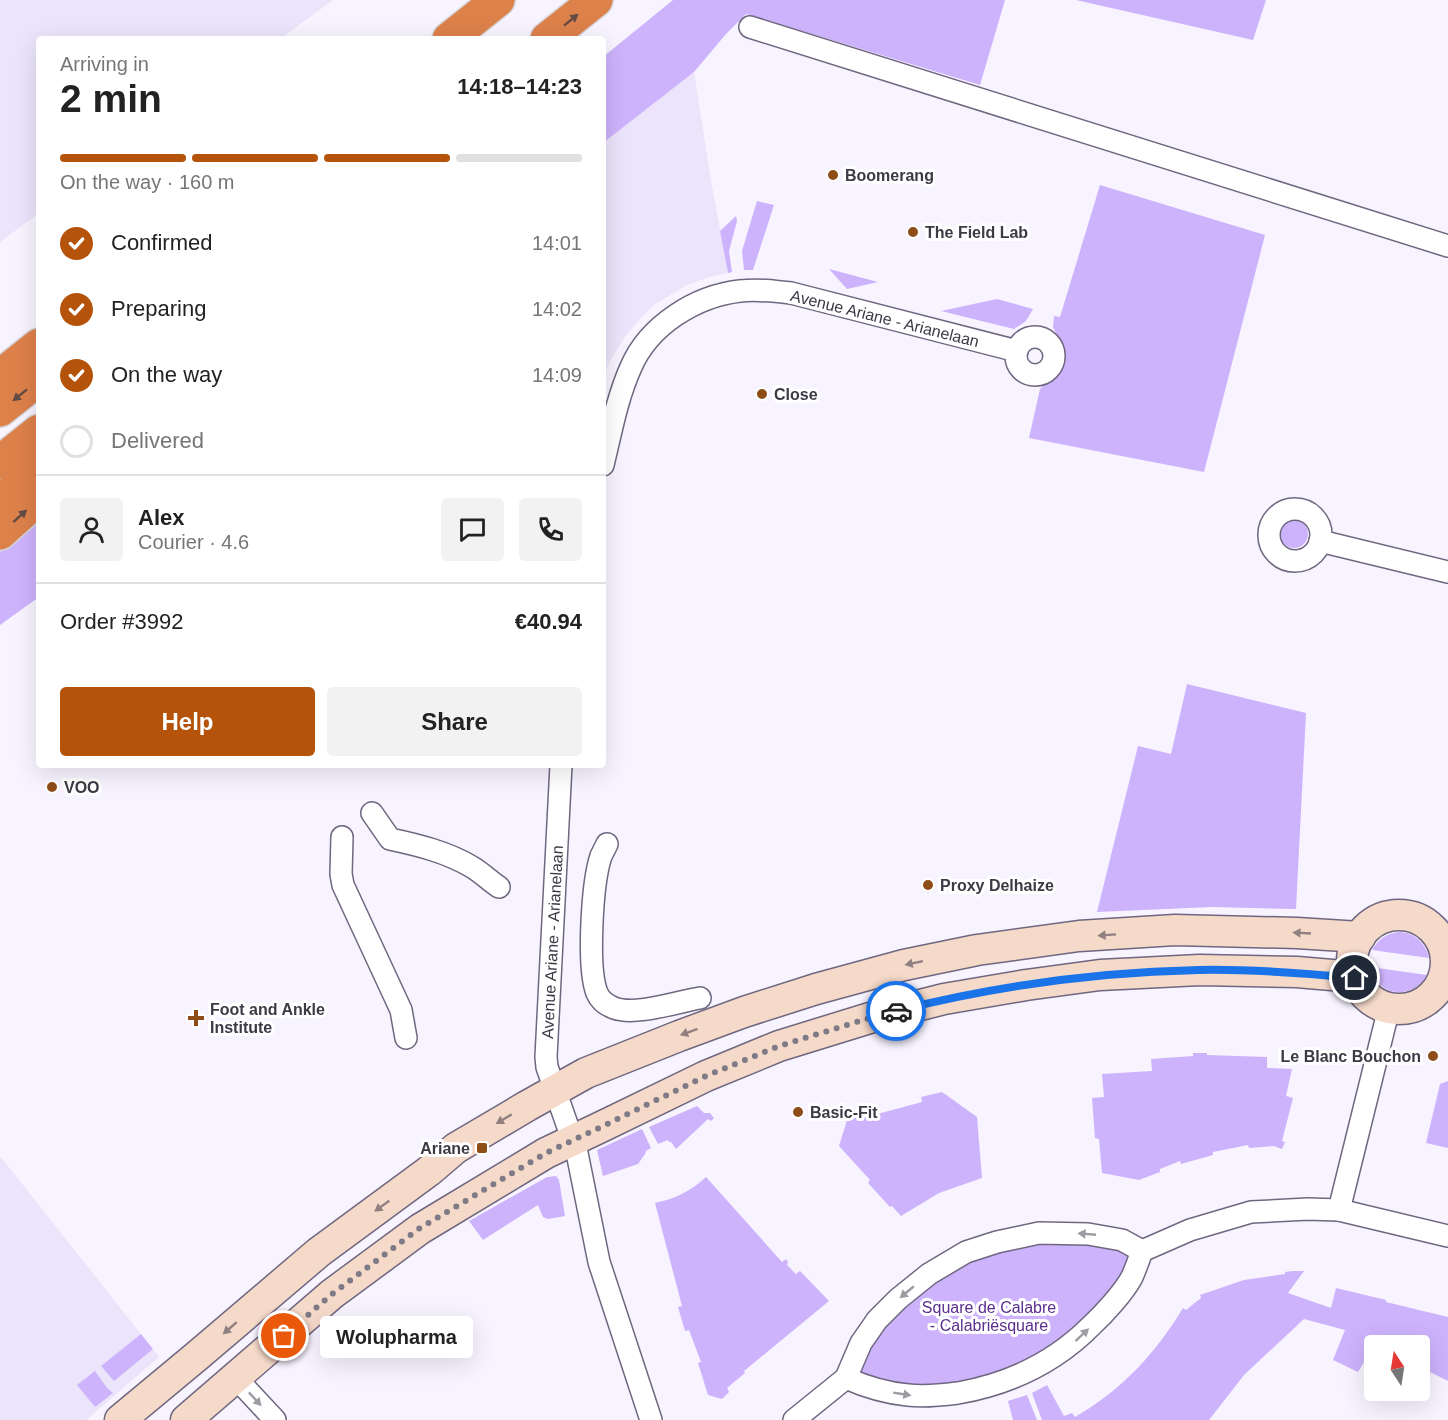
<!DOCTYPE html>
<html lang="en">
<head>
<meta charset="utf-8">
<style>
  body { margin:0; font-family:Arial,sans-serif; background:#f2f2f2; color:#222; height:100vh; display:flex; flex-direction:column; font-size:22px; white-space:nowrap }
  * { box-sizing:border-box; margin:0 }
  p { font-size:20px; color:#767676 }
  .icon { flex:none; width:33px; height:33px; fill:none; stroke:currentColor; stroke-width:2; stroke-linecap:round; stroke-linejoin:round }
  .map { position:relative; flex:1; overflow:hidden }
  .panel { position:absolute; left:36px; top:36px; width:570px; height:732px; display:flex; flex-direction:column; background:#fff; border-radius:6px; box-shadow:0 6px 24px #0002 }
  .panel>* { flex:none }
  .needle { width:39px; rotate:348deg }
  .fabs { position:absolute; left:1364px; top:1335px; display:grid; gap:12px }
  .fabs a { display:grid; place-items:center; width:66px; height:66px; border-radius:6px; background:#fff; box-shadow:0 6px 24px #0002; font-size:30px }
  .pin { position:absolute; display:grid; place-items:center; width:51px; height:51px; color:#fff; margin:-26px; border:3px solid #fff; border-radius:50%; box-shadow:0 2px 6px #0007 }
  .courier { position:absolute; display:grid; place-items:center; width:60px; height:60px; margin:-30px; border:4px solid #1a73e8; border-radius:50%; background:#fff; color:#222; box-shadow:0 2px 8px #0007 }
  .bubble { position:absolute; height:42px; border-radius:6px; background:#fff; box-shadow:0 6px 24px #0002; font-size:20px; font-weight:600; line-height:42px; text-align:center }
  .headline em { font-style:normal; font-weight:600 }
  .headline div { display:flex; flex-direction:column-reverse }
  .headline { display:flex; align-items:center; justify-content:space-between; height:102px; padding:0 24px }
  h1 { font-size:39px; font-weight:600; line-height:45px }
  .bar { display:grid; grid-template-columns:repeat(4,1fr); gap:9px 6px; align-content:center; height:72px; padding:0 24px }
  .bar i { height:8px; border-radius:4px; background:#e0e0e0 }
  .bar .active { background:#b45309 }
  .bar p { grid-column:span 4 }
  .line { display:flex; align-items:center; gap:15px; padding:0 24px; border-top:2px solid #e0e0e0 }
  .line div { flex:1 }
  .round { display:grid; place-items:center; flex:none; width:63px; height:63px; border-radius:6px; background:#f2f2f2 }
  ol { padding:0 24px; list-style:none }
  li { display:flex; align-items:center; gap:18px; height:66px }
  li p { margin-inline-start:auto }
  li .icon { padding:6px; border-radius:50%; background:#b45309; color:#fff; stroke-width:4 }
  li:last-child { color:#767676 }
  li i { width:33px; height:33px; border:3px solid #e0e0e0; border-radius:50% }
  .primary-button { display:flex; gap:12px; margin-top:auto; padding:12px 24px }
  .primary-button a { flex:1; height:69px; border-radius:6px; background:#b45309; color:#fff; font-size:24px; font-weight:600; line-height:69px; text-align:center }
  .primary-button a+a { background:#f2f2f2; color:#222 }
  .map>svg:first-child { display:block }
  .built { fill:#ebe4fa }
  .green { fill:#cdb3fc }
  .lines { fill:none; stroke-linecap:round; stroke-linejoin:round }
  .street-casing { stroke:#6f6780; stroke-width:24 }
  .secondary-casing { stroke:#6f6780; stroke-width:33 }
  .highway-casing { stroke:#d4d3d6; stroke-width:36 }
  .street { stroke:#fff; stroke-width:21 }
  .secondary { stroke:#f5d9c9; stroke-width:30 }
  .highway { stroke:#dd814b; stroke-width:33 }
  .oneway { fill:#654b46 }
  .oneway2 { fill:#908180 }
  .oneway3 { fill:#9e9ca2 }
  .done { stroke:#7e7a86; stroke-width:6; stroke-dasharray:0 10.8 }
  .route { stroke:#1a73e8; stroke-width:8 }
  .poi-dot { fill:#8e4d17; stroke:#fff; stroke-width:2 }
  .labels { text-anchor:middle; stroke-width:6; stroke-linejoin:round; paint-order:stroke }
  .poi-label { font-size:16px; font-weight:bold; fill:#3d3945; stroke:#fff; text-anchor:start }
  .street-label { font-size:16px; fill:#3d3945; stroke:#fff }
  .park-label { font-size:16px; fill:#592e8d; stroke:#fff }
</style>
</head>
<body>
<div class="map">
<svg width="1448" height="1420" viewBox="0 0 1448 1420">
  <rect width="100%" height="100%" fill="#f7f3ff"/>
  <g class="built">
    <path d="M0,0H333L280,39H39V213L0,242Z"/>
    <path d="M694,72L711,181L728,273L709,277L685,286L652,306L633,327L624,338L609,363L603,379V143Z"/>
    <path d="M0,1156L159,1357L86,1420H0Z"/>
  </g>
  <g class="green">
    <path d="M673,0H1005L980,85L746,14L726,34L694,72L603,143V57Z"/>
    <path d="M1076,0H1266L1253,40Z"/>
    <path d="M1100,185L1265,235L1204,472L1029,438L1040,389L1058,372L1063,363L1064,351L1053,327L1054,316L1060,317Z"/>
    <path d="M757,201L774,205L753,270H744L742,251Z"/>
    <path d="M736,216L737,221L729,251L732,272L728,273L720,231Z"/>
    <path d="M829,269L878,282L847,289Z"/>
    <path d="M997,299L1033,309L1026,321L1014,329L941,311Z"/>
    <path d="M39,519V597L0,625V552Z"/>
    <circle cx="1294" cy="534" r="14"/>
    <path d="M1187,684L1306,713L1296,909L1212,907L1097,912L1138,746L1171,754Z"/>
    <path d="M1398,932C1414,932 1425,942 1429,958L1372,950C1378,940 1385,934 1398,932Z"/>
    <path d="M1370,967L1427,975C1412,1001 1377,997 1370,967Z"/>
    <path d="M1193,1053H1207V1055L1267,1057V1068L1292,1069L1286,1096L1293,1098L1282,1141L1285,1142L1282,1149L1274,1146L1249,1148L1248,1145L1213,1152V1155L1181,1164L1180,1161L1160,1169V1172L1139,1180L1102,1173L1099,1139L1095,1138L1092,1098L1104,1097L1102,1074L1152,1071L1151,1059L1193,1056Z"/>
    <path d="M1448,1081V1148L1426,1143L1440,1084Z"/>
    <path d="M942,1092L977,1117L982,1178L939,1193L901,1216L892,1206L890,1207L868,1183L870,1180L839,1146L848,1117L857,1114L859,1119L922,1102L921,1097Z"/>
    <path d="M697,1106L704,1113H710L714,1118L711,1121L708,1119L676,1149L671,1142H669L668,1140L658,1144L649,1127Z"/>
    <path d="M642,1129L651,1148L646,1151L645,1154L638,1164L603,1176L597,1150Z"/>
    <path d="M556,1176L559,1180L565,1216L548,1219L543,1217L538,1205L483,1240L469,1221L547,1177Z"/>
    <path d="M706,1177L782,1262L786,1259L788,1262L787,1265L796,1274L800,1271L829,1301L744,1371L745,1373L727,1388L729,1392L722,1399L708,1395L698,1363L701,1362L689,1330L685,1331L678,1307L682,1306L655,1203C675,1199 691,1191 706,1177Z"/>
    <path d="M1053,1238L1125,1251L1130,1257L1128,1271L1069,1340L984,1382L891,1389L860,1373L858,1364L880,1324L961,1260Z"/>
    <path d="M1293,1271H1304L1288,1293L1331,1308L1336,1288L1386,1300V1302L1448,1317V1381L1428,1371L1419,1373V1346H1374V1362L1366,1359L1358,1372L1333,1360L1345,1330L1304,1319L1244,1375L1209,1420H1042L1032,1393L1047,1385L1064,1416L1072,1413L1075,1417C1122,1390 1155,1354 1183,1308L1186,1310L1201,1298L1200,1295L1244,1280L1285,1274V1272Z"/>
    <path d="M141,1334L153,1349L114,1381L101,1366Z"/>
    <path d="M95,1371L107,1388L113,1393L95,1407L77,1385Z"/>
    <path d="M1027,1395L1037,1420H1013L1008,1401Z"/>
  </g>
  <g class="lines">
    <defs>
      <g id="street">
        <path d="M750,27L1448,246"/>
        <circle cx="1035" cy="356" r="19"/>
        <path d="M603,465C611,432 617,398 631,367C649,325 696,296 740,291C757,289 774,291 791,293L1017,351"/>
        <circle cx="1295" cy="535" r="26"/>
        <path d="M1320,541L1448,572"/>
        <path d="M561,765L546,1057L547,1067L577,1153L599,1262L651,1420"/>
        <path d="M372,813L390,839C418,845 447,852 472,867C482,873 490,881 499,887"/>
        <path d="M342,837L341,874L343,885L401,1010L406,1038"/>
        <path d="M607,844C605,848 603,852 601,856C592,883 587,968 597,993C600,1000 606,1005 614,1008C635,1016 677,1002 700,998"/>
        <path d="M1339,1210L1389,1008"/>
        <path d="M236,1378L275,1420"/>
        <path d="M846,1378C866,1387 886,1393 908,1395C924,1397 942,1395 958,1393C1009,1384 1054,1363 1091,1326C1104,1314 1124,1292 1132,1277C1136,1268 1139,1259 1142,1251L1190,1230L1251,1212L1308,1209L1339,1210L1448,1236"/>
        <path d="M794,1420L846,1378L861,1343L877,1320L898,1299L929,1274L966,1252L997,1242L1039,1233L1088,1234L1122,1240L1142,1251"/>
      </g>
      <g id="secondary">
        <circle cx="1399" cy="962" r="47"/>
        <path d="M120,1420L197,1356L319,1252L429,1171L456,1148L527,1106L586,1073L679,1036L744,1012L816,989L904,965L977,950L1079,936L1175,930L1297,933L1360,937"/>
        <path d="M186,1420L332,1294L420,1229L546,1153L601,1127L706,1076L779,1046L873,1017L944,999L1026,985L1100,975L1200,970L1297,972L1355,977"/>
      </g>
      <g id="highway">
        <path d="M449,39L498,0"/>
        <path d="M547,39L596,0"/>
        <path d="M0,376L39,345"/>
        <path d="M0,410L39,379"/>
        <path d="M0,462L39,431"/>
        <path d="M0,500L39,471"/>
        <path d="M0,533L39,498"/>
      </g>
    </defs>
    <use href="#street" class="street-casing"/>
    <use href="#secondary" class="secondary-casing"/>
    <use href="#highway" class="highway-casing"/>
    <use href="#street" class="street"/>
    <use href="#secondary" class="secondary"/>
    <use href="#highway" class="highway"/>
  </g>
  <defs><path id="oneway-solid" d="M-6-.8H1V-3.2L6.5 0L1 3.2V.8H-6Z" transform="scale(1.5)"/></defs>
  <g class="oneway">
    <use href="#oneway-solid" transform="translate(571 20) rotate(-39)"/>
    <use href="#oneway-solid" transform="translate(20 395) rotate(141)"/>
    <use href="#oneway-solid" transform="translate(20 516) rotate(-42)"/>
  </g>
  <g class="oneway2">
    <use href="#oneway-solid" transform="translate(1302 933) rotate(-177)"/>
    <use href="#oneway-solid" transform="translate(1107 935) rotate(176)"/>
    <use href="#oneway-solid" transform="translate(914 963) rotate(168)"/>
    <use href="#oneway-solid" transform="translate(689 1032) rotate(160)"/>
    <use href="#oneway-solid" transform="translate(504 1119) rotate(149)"/>
    <use href="#oneway-solid" transform="translate(382 1206) rotate(144)"/>
    <use href="#oneway-solid" transform="translate(230 1328) rotate(139)"/>
  </g>
  <g class="oneway3">
    <use href="#oneway-solid" transform="translate(1087 1234) rotate(-175)"/>
    <use href="#oneway-solid" transform="translate(907 1292) rotate(140)"/>
    <use href="#oneway-solid" transform="translate(1082 1335) rotate(-43)"/>
    <use href="#oneway-solid" transform="translate(902 1394) rotate(9)"/>
    <use href="#oneway-solid" transform="translate(255 1399) rotate(47)"/>
  </g>
  <g class="lines">
    <path class="done" d="M284,1336L332,1294L420,1228L546,1153L601,1127L706,1076L779,1046L873,1017L896,1011"/>
    <path class="route" d="M896,1011C995,986 1097,972 1199,970C1251,969 1303,973 1355,978"/>
  </g>
  <g class="poi-dot">
    <circle cx="833" cy="175" r="6"/>
    <circle cx="913" cy="232" r="6"/>
    <circle cx="762" cy="394" r="6"/>
    <circle cx="52" cy="787" r="6"/>
    <circle cx="928" cy="885" r="6"/>
    <path d="M193 1009h6v6h6v6h-6v6h-6v-6h-6v-6h6z"/>
    <circle cx="1433" cy="1056" r="6"/>
    <circle cx="798" cy="1112" r="6"/>
    <rect x="476" y="1142" width="12" height="12" rx="3"/>
  </g>
  <g class="labels">
    <g class="poi-label">
      <text x="845" y="181">Boomerang</text>
      <text x="925" y="238">The Field Lab</text>
      <text x="774" y="400">Close</text>
      <text x="64" y="793">VOO</text>
      <text x="940" y="891">Proxy Delhaize</text>
      <text x="210" y="1015">Foot and Ankle<tspan x="210" dy="18">Institute</tspan></text>
      <text x="1421" y="1062" text-anchor="end">Le Blanc Bouchon</text>
      <text x="810" y="1118">Basic-Fit</text>
      <text x="470" y="1154" text-anchor="end">Ariane</text>
    </g>
    <g class="street-label">
      <text transform="translate(885 318) rotate(14)" y="6">Avenue Ariane - Arianelaan</text>
      <text transform="translate(552 942) rotate(-87)" y="6">Avenue Ariane - Arianelaan</text>
    </g>
    <g class="park-label">
      <text x="989" y="1313">Square de Calabre<tspan x="989" dy="18">- Calabriësquare</tspan></text>
    </g>
  </g>
</svg>
<div class="fabs">
<a><svg class="needle" viewBox="-14 -14 28 28"><path d="M0-13l5 13h-10z" fill="#e53935"/><path d="M0 13l5-13h-10z" fill="#767676"/></svg></a>
</div>
<div class="pin" style="left:284px;top:1336px;background:#ea580c"><svg class="icon" aria-label="bag" viewBox="0 0 24 24"><path d="M5 8h14l-1 12H6zM9 8a3 3 0 0 1 6 0"/></svg></div>
<div class="pin" style="left:1355px;top:978px;background:#1f2937"><svg class="icon" aria-label="home" viewBox="0 0 24 24"><path d="M3 11l9-7 9 7M6 9v11h12V9"/></svg></div>
<div class="courier" style="left:896px;top:1011px"><svg class="icon" aria-label="car" viewBox="0 0 24 24"><path d="M5 17H2v-5l4-1 3-4h7l3 4 3 1v5h-3M9 17h6M6 11h13"/><circle cx="7" cy="17" r="2"/><circle cx="17" cy="17" r="2"/></svg></div>
<div class="bubble" style="left:320px;top:1316px;width:153px">Wolupharma</div>
<section class="panel">
<div class="headline"><div><h1>2 min</h1><p>Arriving in</p></div><em>14:18–14:23</em></div>
<div class="bar"><i class="active"></i><i class="active"></i><i class="active"></i><i></i><p>On the way · 160 m</p></div>
<ol>
<li><svg class="icon" aria-label="check" viewBox="0 0 24 24"><path d="M5 12l5 5 9-10"/></svg>Confirmed<p>14:01</p></li>
<li><svg class="icon" aria-label="check" viewBox="0 0 24 24"><path d="M5 12l5 5 9-10"/></svg>Preparing<p>14:02</p></li>
<li><svg class="icon" aria-label="check" viewBox="0 0 24 24"><path d="M5 12l5 5 9-10"/></svg>On the way<p>14:09</p></li>
<li><i></i>Delivered</li>
</ol>
<div class="line" style="height:108px"><a class="round"><svg class="icon" aria-label="person" viewBox="0 0 24 24"><circle cx="12" cy="8" r="4"/><path d="M4 21q1-7 8-7t8 7"/></svg></a><div><b>Alex</b><p>Courier · 4.6</p></div><a class="round"><svg class="icon" aria-label="chat" viewBox="0 0 24 24"><path d="M4 5h16v11H9l-5 4z"/></svg></a><a class="round"><svg class="icon" aria-label="phone" viewBox="0 0 24 24"><path d="M5 4h4l2 5-3 2q2 4 5 5l2-3 5 2v4C11 20 4 13 5 4z"/></svg></a></div>
<div class="line" style="height:78px"><div>Order #3992</div><b>€40.94</b></div>
<div class="primary-button"><a>Help</a><a>Share</a></div>
</section>
</div>
</body>
</html>
